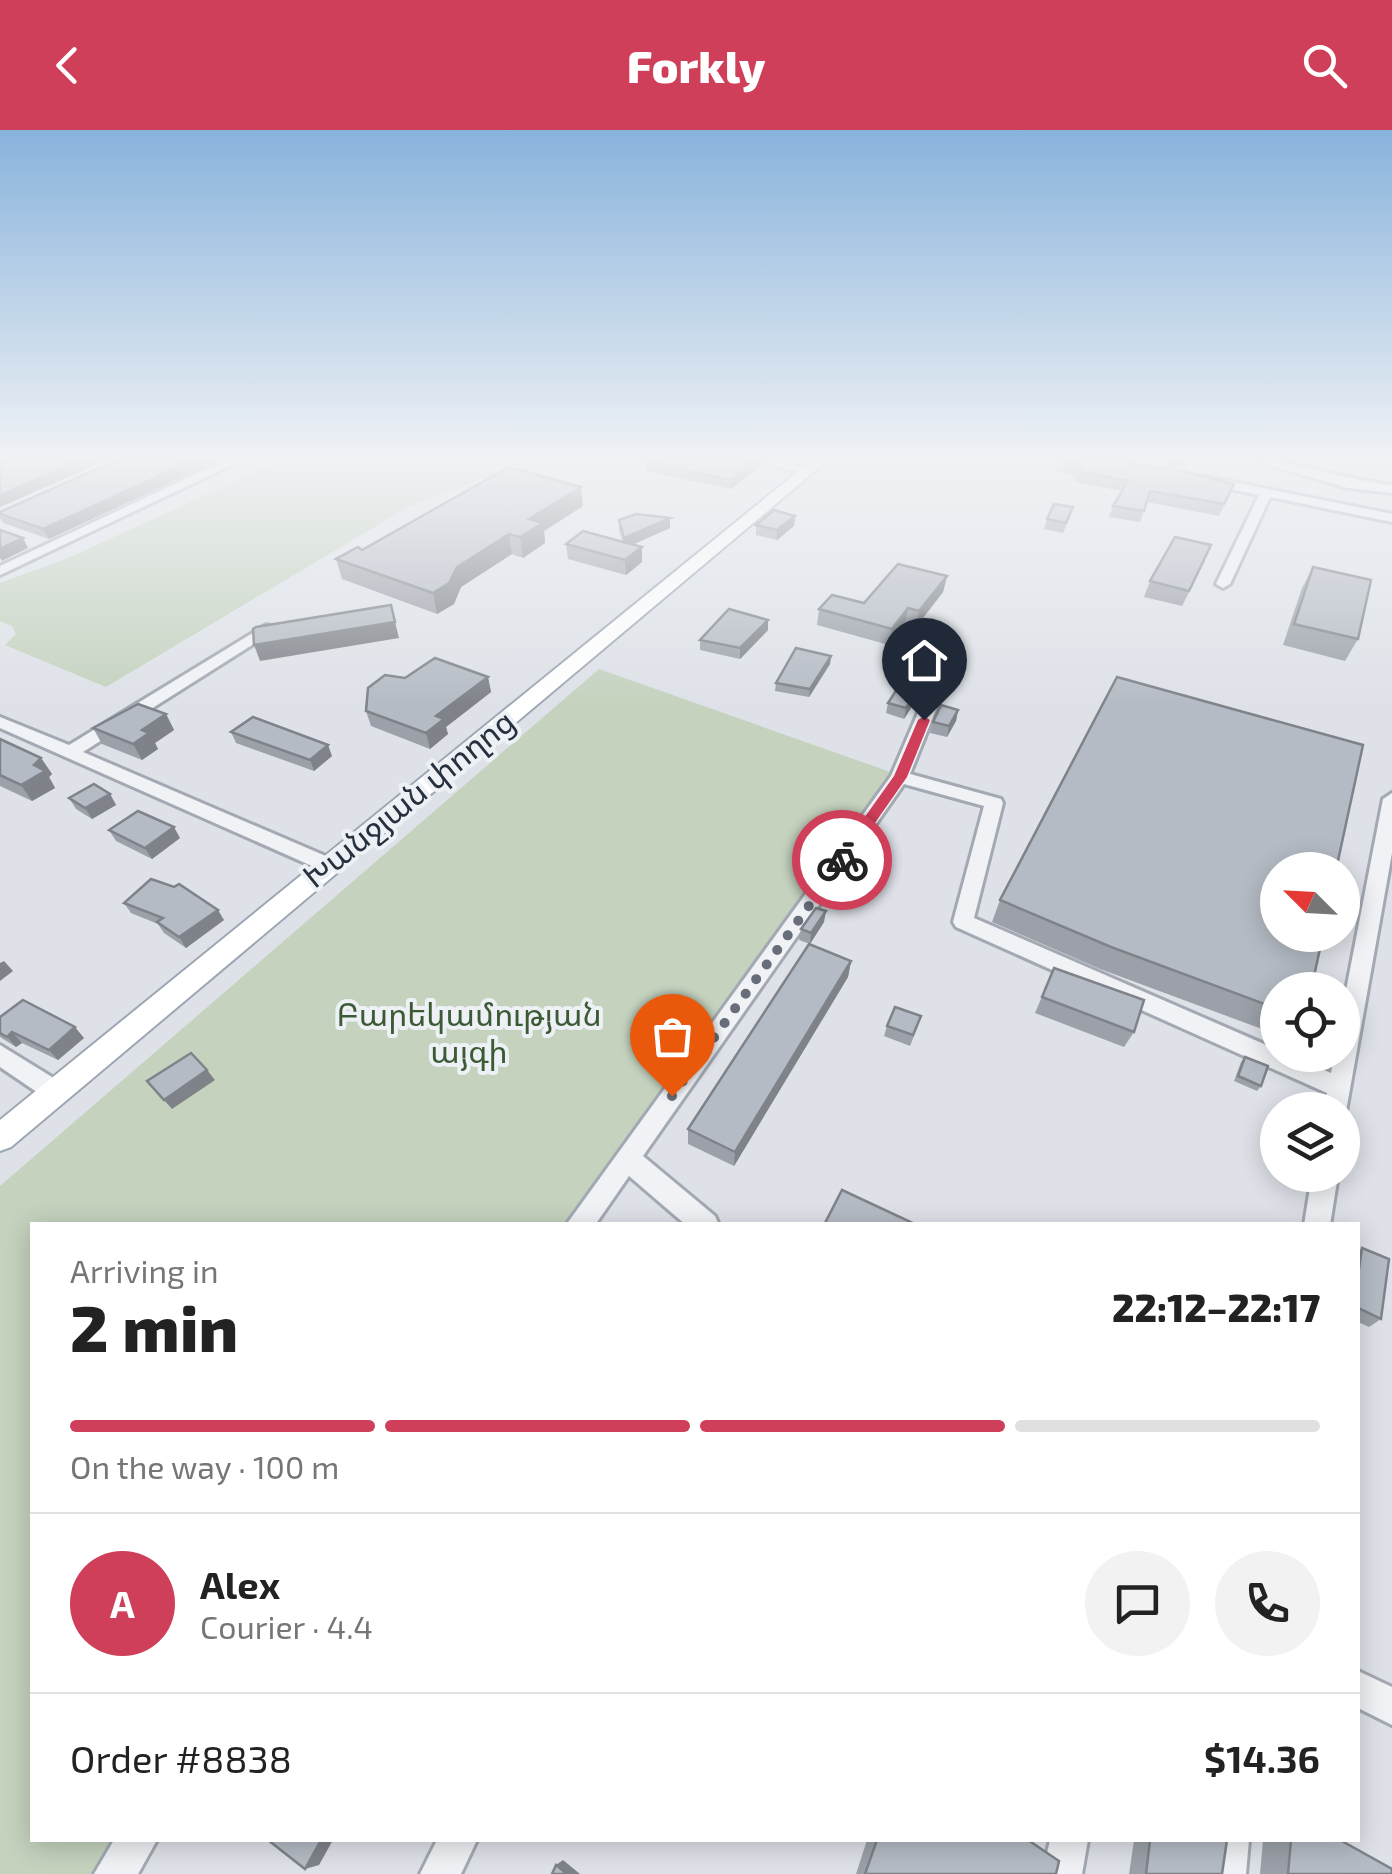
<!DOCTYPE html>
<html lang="en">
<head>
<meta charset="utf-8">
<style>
  body { margin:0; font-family:"Exo 2","Noto Sans Armenian",sans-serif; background:#f2f2f2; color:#222; height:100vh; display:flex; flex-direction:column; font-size:38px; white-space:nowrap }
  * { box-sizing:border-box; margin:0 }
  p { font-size:32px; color:#767676 }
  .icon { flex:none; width:55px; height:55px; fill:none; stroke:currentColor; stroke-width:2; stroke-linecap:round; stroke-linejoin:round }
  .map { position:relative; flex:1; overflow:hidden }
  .sheet { position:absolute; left:30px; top:1092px; width:1330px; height:620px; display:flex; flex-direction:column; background:#fff; border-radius:0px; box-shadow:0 5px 25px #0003 }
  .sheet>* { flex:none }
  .needle { width:65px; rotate:294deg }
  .controls { position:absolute; left:1260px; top:722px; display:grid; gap:20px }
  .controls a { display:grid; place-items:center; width:100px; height:100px; border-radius:50%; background:#fff; box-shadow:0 5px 25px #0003; font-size:50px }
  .pin { position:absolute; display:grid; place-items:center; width:85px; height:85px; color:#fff; margin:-102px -42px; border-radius:50% 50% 50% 0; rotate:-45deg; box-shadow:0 0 10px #0007 }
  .pin .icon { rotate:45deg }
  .courier { position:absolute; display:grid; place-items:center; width:100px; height:100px; margin:-50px; border:8px solid #d03f59; border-radius:50%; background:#fff; color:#222; box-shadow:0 2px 12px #0007 }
  .overview em { font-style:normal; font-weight:800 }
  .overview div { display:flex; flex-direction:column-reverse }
  .overview { display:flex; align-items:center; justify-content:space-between; height:170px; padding:0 40px }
  h1 { font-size:65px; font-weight:800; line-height:75px }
  .bar { display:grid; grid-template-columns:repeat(4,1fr); gap:15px 10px; align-content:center; height:120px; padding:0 40px }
  .bar i { height:12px; border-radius:8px; background:#e0e0e0 }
  .bar .active { background:#d03f59 }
  .bar p { grid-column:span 4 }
  .line { display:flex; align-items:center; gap:25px; padding:0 40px; border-top:2px solid #e0e0e0 }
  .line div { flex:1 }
  .round { display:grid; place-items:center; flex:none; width:105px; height:105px; border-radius:52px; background:#f2f2f2 }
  header { display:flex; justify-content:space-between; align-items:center; height:130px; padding:0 40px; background:#d03f59; color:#fff; font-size:45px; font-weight:800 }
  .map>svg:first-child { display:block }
  .green { fill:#c4d2be }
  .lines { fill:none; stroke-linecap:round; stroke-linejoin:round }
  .minor-casing { stroke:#a3a9b2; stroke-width:6 }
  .major-casing { stroke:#9da6b3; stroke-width:4 }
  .minor { fill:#f0f2f6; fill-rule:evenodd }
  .major { fill:#fff; fill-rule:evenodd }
  .wall { fill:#9ca1a9 }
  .shaded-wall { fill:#7f8389 }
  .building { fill:#b5bbc4; stroke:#7f8389; stroke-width:2.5 }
  .route { fill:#d03f59 }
  .done { stroke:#676e7a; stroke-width:10; stroke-dasharray:0 18 }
  .labels { text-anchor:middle; stroke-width:8; stroke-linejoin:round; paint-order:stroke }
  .street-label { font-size:32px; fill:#27303e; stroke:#edf1f5 }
  .park-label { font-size:32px; fill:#3c5a34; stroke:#edf1f5 }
</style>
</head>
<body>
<header><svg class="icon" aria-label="back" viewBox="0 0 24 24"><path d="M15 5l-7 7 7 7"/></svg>Forkly<svg class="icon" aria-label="search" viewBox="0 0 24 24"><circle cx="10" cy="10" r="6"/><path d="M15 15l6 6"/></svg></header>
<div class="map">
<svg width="1392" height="1744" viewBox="0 0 1392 1744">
  <rect width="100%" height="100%" fill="#dee2e8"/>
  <g class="green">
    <path d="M279,331H496L491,335L496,343L408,377L106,557L5,515L16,504L12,496L0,491V453L73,426Z"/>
    <path d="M599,539L896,644L567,1095H32V1710H118L94,1744H0V1056Z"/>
  </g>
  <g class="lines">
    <defs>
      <g id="minor">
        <path d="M224,331H240L0,445V436Z"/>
        <path d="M759,331H782L814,341L808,345Z"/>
        <path d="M1255,331C1299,331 1347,350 1392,355V363L1348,358Z"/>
        <path d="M1203,346L1392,384V392L1270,367L1230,454L1223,458L1216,454L1259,365L1199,353V347Z"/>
        <path d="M266,495L279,498L83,622L335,730L338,735L335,740H321L0,598V587L69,615Z"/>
        <path d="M941,529L955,532L910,644L1001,669L1003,673L974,788L1278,920V925H1289L1331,943L1334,925H1342V881L1383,669L1392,663V723L1345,987L1342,980H1324L1327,963L956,797L953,792L984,676L904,654L643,1026L715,1086L719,1095H686L629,1046L595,1095H566L891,646Z"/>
        <path d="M0,915L65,955L68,962L65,969L56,972L47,969L0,937Z"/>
        <path d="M1312,1045H1338L1330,1095H1304Z"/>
        <path d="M1358,1541L1392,1557V1595L1358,1578Z"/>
        <path d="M114,1710H157L138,1744H94Z"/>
        <path d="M437,1710H477L461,1744H420Z"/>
        <path d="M1050,1710H1088L1082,1744H1042Z"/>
        <path d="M1211,1710H1249L1246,1744H1206Z"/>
      </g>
      <path id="major" d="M811,331H827L11,1017L0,1021V990Z"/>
    </defs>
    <use href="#minor" class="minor-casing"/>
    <use href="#major" class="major-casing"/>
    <use href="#minor" class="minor"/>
    <use href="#major" class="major"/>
  </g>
  <g class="wall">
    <path d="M115,331L49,409L3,393L0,388V382Z"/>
    <path d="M646,331H762L761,336L731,359L645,341Z"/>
    <path d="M1059,331L1234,354L1219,386L1147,372L1140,392L1109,387L1113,376L1122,361L1075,352L1076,346L1056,342Z"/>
    <path d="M1169,331H1187V332L1184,338L1167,335Z"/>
    <path d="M583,376L544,401L545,413L523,428L512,424L461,457L454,474L437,484L342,449L336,429L362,420Z"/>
    <path d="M795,386L794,396L777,410L756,405V395Z"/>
    <path d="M1070,387L1063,403L1044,399L1047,389Z"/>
    <path d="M670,388V398L634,414L642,417V432L626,445L568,429L566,414L623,412L619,400V390Z"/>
    <path d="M1205,431L1182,476L1144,467L1150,451Z"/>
    <path d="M1313,437L1358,509L1345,531L1283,515L1302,458Z"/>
    <path d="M947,446L943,462L916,497L905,494L889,515L817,495L819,479L864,473Z"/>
    <path d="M768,500L740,529L700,520V510Z"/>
    <path d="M831,526L830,534L809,567L775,561L776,553Z"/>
    <path d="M488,547L491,562L446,597L448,604L430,619L371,596L366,581L405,548Z"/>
    <path d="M915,572L904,589L886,583L888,573Z"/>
    <path d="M958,580L956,591L947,607L930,603L933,592Z"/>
    <path d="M166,584L174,600L155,613L158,619L142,630L102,614L93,598Z"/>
    <path d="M231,602L332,626L314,641L236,613Z"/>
    <path d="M0,609L41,628L52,644L49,647L55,658L32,671L0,656Z"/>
    <path d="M110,664L116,675L92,689L76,679L69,668Z"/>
    <path d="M109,700L180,708L152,729L116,711Z"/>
    <path d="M1000,770L1278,860V905L1100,839L992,792Z"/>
    <path d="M124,773L224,790L186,818L164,803L158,794L131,783Z"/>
    <path d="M824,792L810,814L799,810L801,799Z"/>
    <path d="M851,831L848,847L734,1036L688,1014V999Z"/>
    <path d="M1054,838L1134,902L1124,917L1035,883Z"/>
    <path d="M0,887L84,908L58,930L22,913L16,917L0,907Z"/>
    <path d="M887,896H918L910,916L884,906Z"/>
    <path d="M1245,927L1261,956L1257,961L1234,951L1241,932Z"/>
    <path d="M1362,1118L1381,1189L1369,1197L1358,1192V1121Z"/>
    <path d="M867,1710H1028L1056,1744H856Z"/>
    <path d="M1134,1710H1227L1222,1744H1129Z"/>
    <path d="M1263,1710H1340L1392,1744H1260Z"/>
  </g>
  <g class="shaded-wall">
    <path d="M78,331H105L0,377V365Z"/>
    <path d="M192,331H217L49,409L43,399Z"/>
    <path d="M756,331H762L761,336L731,359V350Z"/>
    <path d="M581,357L583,376L544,401L545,413L523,428L520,407L529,389Z"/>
    <path d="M795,386L794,396L777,410V400Z"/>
    <path d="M670,388V398L625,418L624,408Z"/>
    <path d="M509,404L512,424L461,457L454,474L437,484L433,463L457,437Z"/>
    <path d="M23,408L28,418L2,431L0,428V419Z"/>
    <path d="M642,417V432L626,445L625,430Z"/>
    <path d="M947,446L943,462L916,497L919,481Z"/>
    <path d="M908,478L905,494L889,515L892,499Z"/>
    <path d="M768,490V500L740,529V518Z"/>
    <path d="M395,492L399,508L260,531L254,515Z"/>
    <path d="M831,526L830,534L809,567L810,559Z"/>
    <path d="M488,547L491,562L446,597L448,604L430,619L426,603L436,586Z"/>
    <path d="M917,561L915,572L904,589L906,578Z"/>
    <path d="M958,580L956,591L947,607L949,596Z"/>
    <path d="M166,584L174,600L155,613L158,619L142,630L133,614L142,600Z"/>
    <path d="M328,615L332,626L314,641L310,630Z"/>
    <path d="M41,628L52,644L49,647L55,658L32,671L21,655Z"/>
    <path d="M110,664L116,675L92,689L85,678Z"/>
    <path d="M174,697L180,708L152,729L145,718Z"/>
    <path d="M218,780L224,790L186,818L179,807Z"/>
    <path d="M826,781L824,792L810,814L811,803Z"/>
    <path d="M4,831L13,841L0,851V833Z"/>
    <path d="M851,831L848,847L734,1036L735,1022Z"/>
    <path d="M75,897L84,908L58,930L49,920Z"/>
    <path d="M12,902L22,913L16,917L7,907Z"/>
    <path d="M207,940L215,950L172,979L164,970Z"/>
    <path d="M321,1710H333L319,1735L305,1739Z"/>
    <path d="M563,1730L580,1744H567L556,1735Z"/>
  </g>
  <g class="building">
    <path d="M3,331H78L0,365V332Z"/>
    <path d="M115,331H192L43,399L0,384V382Z"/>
    <path d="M646,331H756L731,350L645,332Z"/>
    <path d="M1060,331H1123L1163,339L1164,336L1234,354L1224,374L1150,361L1144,381L1113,376L1128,351L1078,341L1082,336Z"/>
    <path d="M509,337L581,357L529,389L543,393L520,407L509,404L457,437L449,453L433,463L336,429L358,417L362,420Z"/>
    <path d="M1054,374L1073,377L1066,393L1047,389Z"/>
    <path d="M774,380L795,386L777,400L756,395Z"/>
    <path d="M636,384L670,388L624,408L619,390Z"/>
    <path d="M0,400L23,408L0,419Z"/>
    <path d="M583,401L642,417L625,430L566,414Z"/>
    <path d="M1175,407L1211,415L1189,461L1150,451Z"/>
    <path d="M898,434L947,446L919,481L908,478L892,499L819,479L832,465L864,473Z"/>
    <path d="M1313,437L1371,450L1358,509L1294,494Z"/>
    <path d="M391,475L395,492L254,515L253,499L256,497Z"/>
    <path d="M729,479L768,490L740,518L700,510Z"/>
    <path d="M796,518L831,526L810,559L776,553Z"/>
    <path d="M435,528L488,547L436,586L444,589L426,603L366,581L368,558L385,545L405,548Z"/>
    <path d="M1117,547L1363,615L1336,740H1278V805H1323L1311,860H1278V879L1111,817L1000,770Z"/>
    <path d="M899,556L917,561L906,578L888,573Z"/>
    <path d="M138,574L166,584L142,600L149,603L133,614L93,598Z"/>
    <path d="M941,575L958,580L949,596L933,592Z"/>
    <path d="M253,587L328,615L310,630L231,602Z"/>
    <path d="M0,609L41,628L34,635L45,641L21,655L0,645Z"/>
    <path d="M94,654L110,664L85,678L69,668Z"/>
    <path d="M138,681L174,697L145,718L109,700Z"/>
    <path d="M151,749L174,757L179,754L218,780L179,807L157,792L163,788L124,773Z"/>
    <path d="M816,778L826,781L811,803L801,799Z"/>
    <path d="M809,814L851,831L735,1022L688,999Z"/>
    <path d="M1054,838L1144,870L1134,902L1042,867Z"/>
    <path d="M23,870L75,897L49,920L12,902L7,907L0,903V887Z"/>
    <path d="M895,877L921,886L913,905L887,896Z"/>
    <path d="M191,923L207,940L164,970L147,951Z"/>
    <path d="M1245,927L1268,936L1261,956L1238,946Z"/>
    <path d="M842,1060L915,1094V1095H824Z"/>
    <path d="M1362,1118L1389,1129L1381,1189L1358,1178V1146Z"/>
    <path d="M268,1710H321L305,1739Z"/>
    <path d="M877,1710H1028L1059,1731L1056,1744H865Z"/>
    <path d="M1150,1710H1227L1222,1744H1146Z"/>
    <path d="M1291,1710H1340L1392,1739V1744H1288Z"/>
    <path d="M556,1735L567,1744H552Z"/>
  </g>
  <linearGradient id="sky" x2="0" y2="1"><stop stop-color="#88b3dc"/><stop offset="0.57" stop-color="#f0f2f5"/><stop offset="1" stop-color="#f0f2f5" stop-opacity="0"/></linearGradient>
  <rect width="1392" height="576" fill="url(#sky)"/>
  <path class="route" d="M924,586L930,590L907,647L847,733H837V726L894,646L918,590Z"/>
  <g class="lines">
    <path class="done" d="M672,966L842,730"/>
  </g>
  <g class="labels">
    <g class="street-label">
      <text transform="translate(409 669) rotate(-39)" y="11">Խանջյան փողոց</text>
    </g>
    <g class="park-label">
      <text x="469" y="896">Բարեկամության<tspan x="469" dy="37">այգի</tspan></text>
    </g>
  </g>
</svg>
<div class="controls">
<a><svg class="needle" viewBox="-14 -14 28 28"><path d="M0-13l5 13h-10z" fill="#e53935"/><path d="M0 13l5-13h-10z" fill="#767676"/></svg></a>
<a><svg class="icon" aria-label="locate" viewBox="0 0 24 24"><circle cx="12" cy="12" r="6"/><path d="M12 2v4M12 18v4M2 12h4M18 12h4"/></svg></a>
<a><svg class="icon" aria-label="layers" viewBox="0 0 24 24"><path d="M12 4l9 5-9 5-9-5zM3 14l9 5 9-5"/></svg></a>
</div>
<div class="pin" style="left:672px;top:966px;background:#ea580c"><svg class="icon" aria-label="bag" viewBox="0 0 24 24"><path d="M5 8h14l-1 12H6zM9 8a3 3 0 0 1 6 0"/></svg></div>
<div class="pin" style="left:924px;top:590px;background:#1f2937"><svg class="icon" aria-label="home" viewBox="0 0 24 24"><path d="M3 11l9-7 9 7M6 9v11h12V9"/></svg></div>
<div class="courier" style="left:842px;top:730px"><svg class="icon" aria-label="bike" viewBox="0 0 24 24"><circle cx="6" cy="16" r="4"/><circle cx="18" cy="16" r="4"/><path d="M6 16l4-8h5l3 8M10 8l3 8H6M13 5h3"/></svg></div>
<section class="sheet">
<div class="overview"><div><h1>2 min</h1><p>Arriving in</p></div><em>22:12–22:17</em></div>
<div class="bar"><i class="active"></i><i class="active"></i><i class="active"></i><i></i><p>On the way · 100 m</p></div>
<div class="line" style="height:180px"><b class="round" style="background:#d03f59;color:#fff">A</b><div><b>Alex</b><p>Courier · 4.4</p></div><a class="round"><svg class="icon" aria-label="chat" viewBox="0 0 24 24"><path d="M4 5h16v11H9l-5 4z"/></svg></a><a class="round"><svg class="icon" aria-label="phone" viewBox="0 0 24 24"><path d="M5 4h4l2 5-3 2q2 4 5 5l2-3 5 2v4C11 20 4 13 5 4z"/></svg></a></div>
<div class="line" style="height:130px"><div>Order #8838</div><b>$14.36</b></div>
</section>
</div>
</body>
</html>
